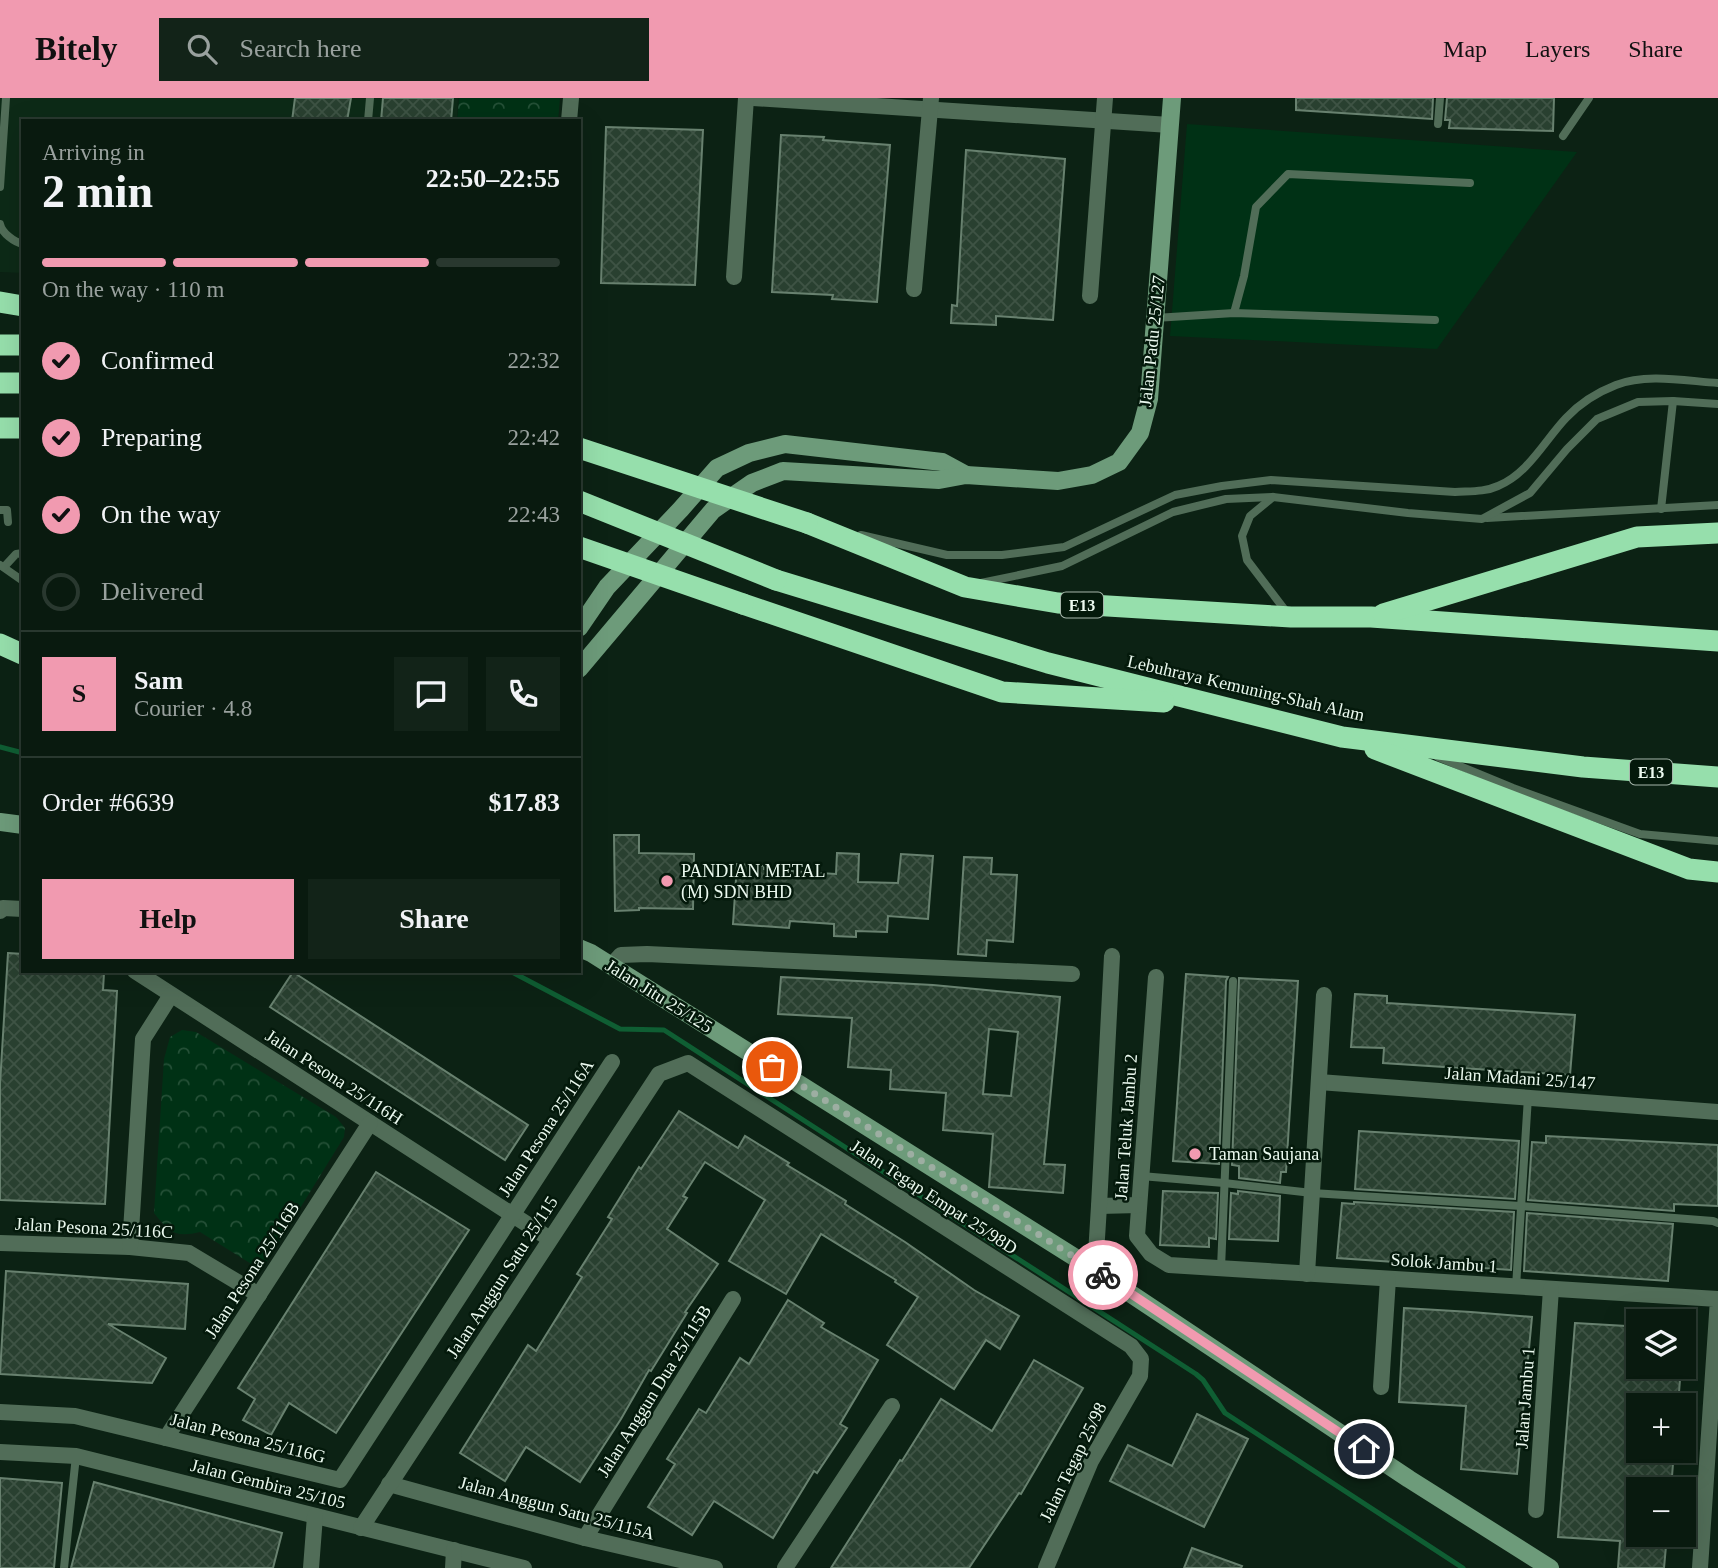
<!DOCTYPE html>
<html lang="en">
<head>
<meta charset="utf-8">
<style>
  body { margin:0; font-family:"Times New Roman",serif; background:#122318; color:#f1f3f6; height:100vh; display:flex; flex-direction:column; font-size:26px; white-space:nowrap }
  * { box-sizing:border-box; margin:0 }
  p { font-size:23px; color:#99a19e }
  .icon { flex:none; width:38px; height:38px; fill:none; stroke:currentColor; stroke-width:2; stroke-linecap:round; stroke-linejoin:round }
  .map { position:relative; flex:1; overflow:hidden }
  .drawer { position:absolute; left:21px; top:21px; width:560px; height:854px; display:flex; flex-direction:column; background:#091a0f; border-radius:0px; box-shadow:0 7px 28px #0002,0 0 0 2px #29382f }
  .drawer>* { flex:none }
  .buttons { position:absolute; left:1626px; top:1211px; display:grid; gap:14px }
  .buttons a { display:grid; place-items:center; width:70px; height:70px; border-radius:0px; background:#091a0f; box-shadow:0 7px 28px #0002,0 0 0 2px #29382f; font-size:35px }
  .pin { position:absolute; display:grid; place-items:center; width:60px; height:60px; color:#fff; margin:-30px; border:4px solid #fff; border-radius:50%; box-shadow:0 2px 7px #0007 }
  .courier { position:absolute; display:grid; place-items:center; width:70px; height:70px; margin:-35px; border:5px solid #f19ab0; border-radius:50%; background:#fff; color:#222; box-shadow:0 2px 9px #0007 }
  .head em { font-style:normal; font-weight:600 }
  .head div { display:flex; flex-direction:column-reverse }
  .head { display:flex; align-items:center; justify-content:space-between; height:119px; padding:0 21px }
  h1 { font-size:46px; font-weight:600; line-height:52px }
  .bar { display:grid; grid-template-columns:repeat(4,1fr); gap:10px 7px; align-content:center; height:84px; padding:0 21px }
  .bar i { height:9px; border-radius:5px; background:#29382f }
  .bar .on { background:#f19ab0 }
  .bar p { grid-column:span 4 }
  .line { display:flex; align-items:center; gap:18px; padding:0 21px; border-top:2px solid #29382f }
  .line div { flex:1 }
  .round { display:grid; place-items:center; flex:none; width:74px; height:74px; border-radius:0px; background:#122318 }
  ol { padding:0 21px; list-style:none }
  li { display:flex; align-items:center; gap:21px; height:77px }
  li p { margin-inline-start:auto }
  li .icon { padding:7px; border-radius:50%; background:#f19ab0; color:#111; stroke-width:4 }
  li:last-child { color:#99a19e }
  li i { width:38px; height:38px; border:4px solid #29382f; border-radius:50% }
  .button { display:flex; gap:14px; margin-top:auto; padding:14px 21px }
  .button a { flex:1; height:80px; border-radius:0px; background:#f19ab0; color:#111; font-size:28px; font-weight:600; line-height:80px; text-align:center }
  .button a+a { background:#122318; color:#f1f3f6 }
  header { display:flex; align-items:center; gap:42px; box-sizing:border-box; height:98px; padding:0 35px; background:#f19ab0; color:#111 }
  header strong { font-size:33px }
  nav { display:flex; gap:38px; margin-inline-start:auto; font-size:24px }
  .search { width:490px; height:63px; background:#122318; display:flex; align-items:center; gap:18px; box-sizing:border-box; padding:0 24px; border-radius:0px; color:#99a19e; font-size:26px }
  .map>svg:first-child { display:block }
  .built { fill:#0d2a17 }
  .grass { fill:#003115 }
  .park { fill:url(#park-crowns) }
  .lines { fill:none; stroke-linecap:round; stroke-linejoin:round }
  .stream { stroke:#0f5e33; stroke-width:5 }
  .building { fill:url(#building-cross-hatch); stroke:#68816f; stroke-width:2; fill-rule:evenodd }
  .lane { stroke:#516d58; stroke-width:8 }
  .street { stroke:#516d58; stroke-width:16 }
  .secondary { stroke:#6d9b7a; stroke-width:18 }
  .highway { stroke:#96dfac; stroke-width:21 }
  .highway-bridge { stroke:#96dfac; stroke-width:21 }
  .done { stroke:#9daea2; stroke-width:7; stroke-dasharray:0 12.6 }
  .route { stroke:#f19ab0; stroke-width:9 }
  .poi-dot { fill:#f19ab0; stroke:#04190b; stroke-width:2.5 }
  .labels { text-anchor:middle; stroke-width:5; stroke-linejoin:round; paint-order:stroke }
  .shield { fill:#04190b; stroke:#a6b6ab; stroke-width:2 }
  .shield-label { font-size:16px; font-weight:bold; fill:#ebf9ef }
  .street-label { font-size:18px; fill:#ebf9ef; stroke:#04190b }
  .poi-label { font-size:18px; fill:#ebf9ef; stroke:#04190b; text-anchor:start }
</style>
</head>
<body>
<header>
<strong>Bitely</strong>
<div class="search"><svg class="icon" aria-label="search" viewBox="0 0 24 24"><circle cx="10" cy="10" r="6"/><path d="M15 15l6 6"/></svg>Search here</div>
<nav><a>Map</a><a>Layers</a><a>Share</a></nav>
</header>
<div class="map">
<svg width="1718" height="1470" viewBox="0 0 1718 1470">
  <defs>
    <pattern id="park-crowns" width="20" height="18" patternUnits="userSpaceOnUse" patternTransform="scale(1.75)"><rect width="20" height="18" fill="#003115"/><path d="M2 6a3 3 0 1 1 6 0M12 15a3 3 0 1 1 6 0" fill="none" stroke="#255037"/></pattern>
    <pattern id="building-cross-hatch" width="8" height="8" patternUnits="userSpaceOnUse" patternTransform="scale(1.75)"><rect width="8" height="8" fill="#294030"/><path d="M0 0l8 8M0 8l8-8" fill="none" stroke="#3e5344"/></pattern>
  </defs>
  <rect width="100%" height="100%" fill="#0c2214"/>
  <path class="built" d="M0,0H458L457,23H23V175L0,174Z"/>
  <path class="grass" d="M1187,26L1577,54L1437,251L1170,238Z"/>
  <g class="park">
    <path d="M459,0H560L558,23H457Z"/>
    <path d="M182,932L196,934L336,1019L345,1030L344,1039L268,1162L262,1167H253L200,1134C175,1140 169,1134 154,1115L164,961L170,939Z"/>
  </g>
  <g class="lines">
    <g class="stream">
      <path d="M0,649L23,655"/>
      <path d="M510,873L620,931L664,932L1196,1276L1203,1282L1225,1315L1463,1470"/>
    </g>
  </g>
  <g class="building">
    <path d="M295,0H351L347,23H292Z"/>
    <path d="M383,0H453L451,23H381Z"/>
    <path d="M1296,0H1433L1432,21L1296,12Z"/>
    <path d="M1447,0H1554L1553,33L1449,30L1450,22H1445Z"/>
    <path d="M606,29L703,32L695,187L601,185Z"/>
    <path d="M781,37L824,39L823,42L890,47L877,204L832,201L833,197L772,194Z"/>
    <path d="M966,52L1065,61L1053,222L996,218V227L951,225L952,207L957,208Z"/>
    <path d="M614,737H639V755L694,756L693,811L639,810V812L615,813Z"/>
    <path d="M837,755L859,756L858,784L898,785L901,756L933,758L928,821L888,818L887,834L856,833V839L834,838V826L790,823L789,830L733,826L737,766L764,768V771L803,774L836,776Z"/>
    <path d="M964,759L992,760L991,776L1017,777L1013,844L987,842L986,858L958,856Z"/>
    <path d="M8,855L23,856V873L104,875L103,892L117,893L105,1106L0,1102V986Z"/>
    <path d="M293,874L528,1027L505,1062L270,909Z"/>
    <path d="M1186,876L1228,879L1226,883L1219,1066L1173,1063Z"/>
    <path d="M781,879L933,887L1060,899L1044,1066L1065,1067L1063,1095L989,1089L993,1036L943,1032L946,995L890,991L891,972L848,969L852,920L778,916ZM989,931L1018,934L1011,998L983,996Z"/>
    <path d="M1239,880L1298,883L1286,1074H1281L1280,1085L1239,1080V1068L1232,1067Z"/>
    <path d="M1355,896L1387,898V905L1575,917L1570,977L1383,965L1384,950L1351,949Z"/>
    <path d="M679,1013L738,1050L745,1038L789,1065L787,1067L846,1103L845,1106L905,1144L974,1192L1019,1218L1000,1251L986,1242L954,1291L887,1247L918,1199L895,1184L896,1182L821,1136L786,1196L729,1163L765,1102L705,1064L683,1098L687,1100L667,1131L718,1166L685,1214L687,1215L651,1273L649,1272L621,1321L580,1384L526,1349L505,1383L460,1355L528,1247L536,1253L582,1179L577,1176L612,1121L608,1119L639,1069L641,1071Z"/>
    <path d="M1359,1033L1519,1043L1515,1101L1355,1091Z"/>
    <path d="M1546,1038L1718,1047V1108L1674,1106V1113L1528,1102L1532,1044L1546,1045Z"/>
    <path d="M376,1074L469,1132L336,1335L289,1305L271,1337L243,1322L255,1301L238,1290Z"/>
    <path d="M1163,1093L1218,1095L1216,1141L1209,1140V1149L1160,1147Z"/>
    <path d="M1238,1093L1280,1098L1278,1143L1229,1141L1231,1095L1238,1096Z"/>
    <path d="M1354,1104L1514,1114L1511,1172L1337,1160L1342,1105L1354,1106Z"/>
    <path d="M1527,1115L1673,1126L1668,1183L1524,1173Z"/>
    <path d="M6,1173L188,1186L185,1231L108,1226L166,1260L152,1285L0,1276Z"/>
    <path d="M788,1202L824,1225L821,1229L878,1262L840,1326L847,1330L817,1375L814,1373L773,1440L714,1403L692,1437L648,1409L675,1366L667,1361L699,1311L706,1315L740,1260L749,1266Z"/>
    <path d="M1404,1210L1471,1214L1532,1219L1517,1376L1461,1371L1466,1308L1399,1304Z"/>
    <path d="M1575,1225L1626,1228V1231L1638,1232V1269H1681L1678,1307H1638V1353H1674L1671,1391H1638V1437H1667L1664,1470H1618L1620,1443L1558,1439Z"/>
    <path d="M1034,1262L1083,1290L1021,1396L1019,1395L969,1470H831L900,1362L902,1363L941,1301L992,1333Z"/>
    <path d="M1197,1316L1248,1341L1204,1429L1110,1383L1128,1347L1172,1368Z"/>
    <path d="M0,1380L62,1385L54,1470H0Z"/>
    <path d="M94,1384L282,1435L273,1470H71Z"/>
    <path d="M1192,1450L1242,1468L1241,1470H1184Z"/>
  </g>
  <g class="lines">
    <g class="lane">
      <path d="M368,23L370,0"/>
      <path d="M1438,26L1440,0"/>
      <path d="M1563,38L1589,0"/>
      <path d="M0,89L6,0"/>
      <path d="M0,126C2,135 14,144 23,146"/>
      <path d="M1234,215L1244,178L1256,109L1288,76L1470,85"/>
      <path d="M1155,220L1234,215L1435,222"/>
      <path d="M1273,399L1250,418L1242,438L1247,462L1288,516"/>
      <path d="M1661,411L1673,303"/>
      <path d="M0,412H7L8,424"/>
      <path d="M1487,420L1718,407"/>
      <path d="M861,437L947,457H1002L1064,449L1175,397L1222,388L1271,382L1455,394C1470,393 1485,394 1498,388C1528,376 1545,342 1566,320C1579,306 1598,294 1616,287C1647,275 1686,283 1718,285"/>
      <path d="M0,467L23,483"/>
      <path d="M4,469L16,456L23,455"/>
      <path d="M981,485L1062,468L1173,414L1226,401L1273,399L1408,415L1482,421L1530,395L1567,351L1597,321L1638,304L1673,303L1718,306"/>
      <path d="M1438,659L1513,690L1640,736L1718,743"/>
      <path d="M1141,1078L1224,1085L1312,1095L1521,1108L1713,1123L1718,1125"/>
      <path d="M1221,1170L1233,883"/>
      <path d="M1516,1189L1528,999"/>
      <path d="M64,1470L76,1358"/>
    </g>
    <g class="street">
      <path d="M753,0L1170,27"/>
      <path d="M569,23L571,0"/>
      <path d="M734,179L746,0"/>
      <path d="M914,191L931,0"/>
      <path d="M1090,198L1105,0"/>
      <path d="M0,813L3,810L23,811"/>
      <path d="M611,868L621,857L647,856L1072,876"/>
      <path d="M135,873L550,1141"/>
      <path d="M1156,879L1137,1138L1151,1156L1169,1167L1718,1201L1700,1470"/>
      <path d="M1319,984L1718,1014"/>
      <path d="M1099,1108L1139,1107"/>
      <path d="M0,1145L130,1149L189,1155L259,1197"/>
      <path d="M130,1149L143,941L171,897"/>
      <path d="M1095,1172L1099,1108L1112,858"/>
      <path d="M1307,1176L1324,897"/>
      <path d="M1381,1289L1388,1181"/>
      <path d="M0,1314L75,1318L340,1382L612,964"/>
      <path d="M166,1340L370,1025"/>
      <path d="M0,1354L76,1358L524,1470"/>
      <path d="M389,1386L585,1440L715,1470"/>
      <path d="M1536,1412L1551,1191"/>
      <path d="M361,1430L659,976L688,965L1131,1248L1141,1261L1140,1278L1091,1363L1046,1470"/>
      <path d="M585,1440L733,1201"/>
      <path d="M311,1470L315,1418"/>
      <path d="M453,1470L454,1452"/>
      <path d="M785,1470L892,1308"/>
    </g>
    <g class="secondary">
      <path d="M579,530L607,489L681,411L717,370L749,355L785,346L942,364L966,377"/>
      <path d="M579,571L713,412L752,385L783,373L939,382L966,377L1058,383L1092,377L1119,364L1140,335L1149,301L1172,0"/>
      <path d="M0,724L23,727"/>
      <path d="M579,850L591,855L1095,1172L1409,1381L1550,1470"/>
    </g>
    <g class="highway">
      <path d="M0,204L23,208"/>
      <path d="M0,247H23"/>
      <path d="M0,285H23"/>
      <path d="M0,330H23"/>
      <path d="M807,425L965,489L1058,505L1291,519H1371L1718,543"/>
      <path d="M776,482L1048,565L1342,639L1583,669L1718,679"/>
      <path d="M743,506L1002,594L1164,604"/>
      <path d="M1383,516L1637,439L1718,435"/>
      <path d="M0,546L22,556"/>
      <path d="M1375,651L1689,771L1718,774"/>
    </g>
    <g class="highway-bridge">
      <path d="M579,350L807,425"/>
      <path d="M579,403L776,482"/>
      <path d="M579,449L743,506"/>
    </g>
  </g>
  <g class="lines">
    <path class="done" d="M772,969L1103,1177"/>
    <path class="route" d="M1103,1177L1364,1351"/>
  </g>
  <g class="poi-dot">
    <circle cx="667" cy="783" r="7"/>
    <circle cx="1195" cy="1056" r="7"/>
  </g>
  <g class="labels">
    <g class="shield">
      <rect x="1061" y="494.5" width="42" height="25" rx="5"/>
      <rect x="1630" y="661.5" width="42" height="25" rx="5"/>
    </g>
    <g class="shield-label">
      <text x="1082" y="513">E13</text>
      <text x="1651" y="680">E13</text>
    </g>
    <g class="street-label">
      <text transform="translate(1152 243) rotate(-84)" y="6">Jalan Padu 25/127</text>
      <text transform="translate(1246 590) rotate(13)" y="6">Lebuhraya Kemuning-Shah Alam</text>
      <text transform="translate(659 898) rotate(32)" y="6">Jalan Jitu 25/125</text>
      <text transform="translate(334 979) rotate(33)" y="6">Jalan Pesona 25/116H</text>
      <text transform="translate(1520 980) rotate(4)" y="6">Jalan Madani 25/147</text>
      <text transform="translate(1126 1029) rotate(-86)" y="6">Jalan Teluk Jambu 2</text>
      <text transform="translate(546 1030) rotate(-57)" y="6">Jalan Pesona 25/116A</text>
      <text transform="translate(934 1099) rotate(33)" y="6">Jalan Tegap Empat 25/98D</text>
      <text transform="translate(94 1130) rotate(3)" y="6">Jalan Pesona 25/116C</text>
      <text transform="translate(1444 1165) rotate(4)" y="6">Solok Jambu 1</text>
      <text transform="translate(252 1172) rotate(-57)" y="6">Jalan Pesona 25/116B</text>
      <text transform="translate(502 1179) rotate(-57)" y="6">Jalan Anggun Satu 25/115</text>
      <text transform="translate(654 1293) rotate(-58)" y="6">Jalan Anggun Dua 25/115B</text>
      <text transform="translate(1525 1300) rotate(-86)" y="6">Jalan Jambu 1</text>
      <text transform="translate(248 1340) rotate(14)" y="6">Jalan Pesona 25/116G</text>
      <text transform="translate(1073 1364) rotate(-64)" y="6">Jalan Tegap 25/98</text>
      <text transform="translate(268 1386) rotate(14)" y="6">Jalan Gembira 25/105</text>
      <text transform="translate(557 1410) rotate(15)" y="6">Jalan Anggun Satu 25/115A</text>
    </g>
    <g class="poi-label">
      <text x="681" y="779">PANDIAN METAL<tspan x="681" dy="21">(M) SDN BHD</tspan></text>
      <text x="1209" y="1062">Taman Saujana</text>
    </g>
  </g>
</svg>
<div class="buttons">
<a><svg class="icon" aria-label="layers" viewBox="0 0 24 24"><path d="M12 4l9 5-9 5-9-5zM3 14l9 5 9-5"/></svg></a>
<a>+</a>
<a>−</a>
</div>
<div class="pin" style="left:772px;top:969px;background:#ea580c"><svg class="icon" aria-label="bag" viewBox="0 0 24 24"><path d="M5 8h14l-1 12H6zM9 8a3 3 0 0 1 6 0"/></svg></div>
<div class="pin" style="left:1364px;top:1351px;background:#1f2937"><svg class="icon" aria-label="home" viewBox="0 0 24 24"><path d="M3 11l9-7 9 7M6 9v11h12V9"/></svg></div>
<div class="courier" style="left:1103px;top:1177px"><svg class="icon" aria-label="bike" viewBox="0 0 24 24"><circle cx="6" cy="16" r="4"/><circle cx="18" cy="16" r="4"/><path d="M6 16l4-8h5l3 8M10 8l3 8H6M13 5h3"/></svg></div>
<section class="drawer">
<div class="head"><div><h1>2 min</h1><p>Arriving in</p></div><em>22:50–22:55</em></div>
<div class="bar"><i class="on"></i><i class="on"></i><i class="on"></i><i></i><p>On the way · 110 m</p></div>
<ol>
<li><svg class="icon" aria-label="check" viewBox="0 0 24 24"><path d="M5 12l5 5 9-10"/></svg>Confirmed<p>22:32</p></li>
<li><svg class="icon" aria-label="check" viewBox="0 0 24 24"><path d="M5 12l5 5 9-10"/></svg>Preparing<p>22:42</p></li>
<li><svg class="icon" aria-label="check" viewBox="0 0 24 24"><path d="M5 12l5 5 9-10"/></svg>On the way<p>22:43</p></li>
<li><i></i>Delivered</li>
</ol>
<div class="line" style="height:126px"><b class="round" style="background:#f19ab0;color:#111">S</b><div><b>Sam</b><p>Courier · 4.8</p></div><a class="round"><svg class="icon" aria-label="chat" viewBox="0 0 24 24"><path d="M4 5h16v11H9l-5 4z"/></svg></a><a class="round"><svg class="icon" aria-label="phone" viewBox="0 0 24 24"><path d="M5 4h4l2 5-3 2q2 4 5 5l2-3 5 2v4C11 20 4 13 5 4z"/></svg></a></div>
<div class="line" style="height:91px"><div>Order #6639</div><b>$17.83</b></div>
<div class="button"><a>Help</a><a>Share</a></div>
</section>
</div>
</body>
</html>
